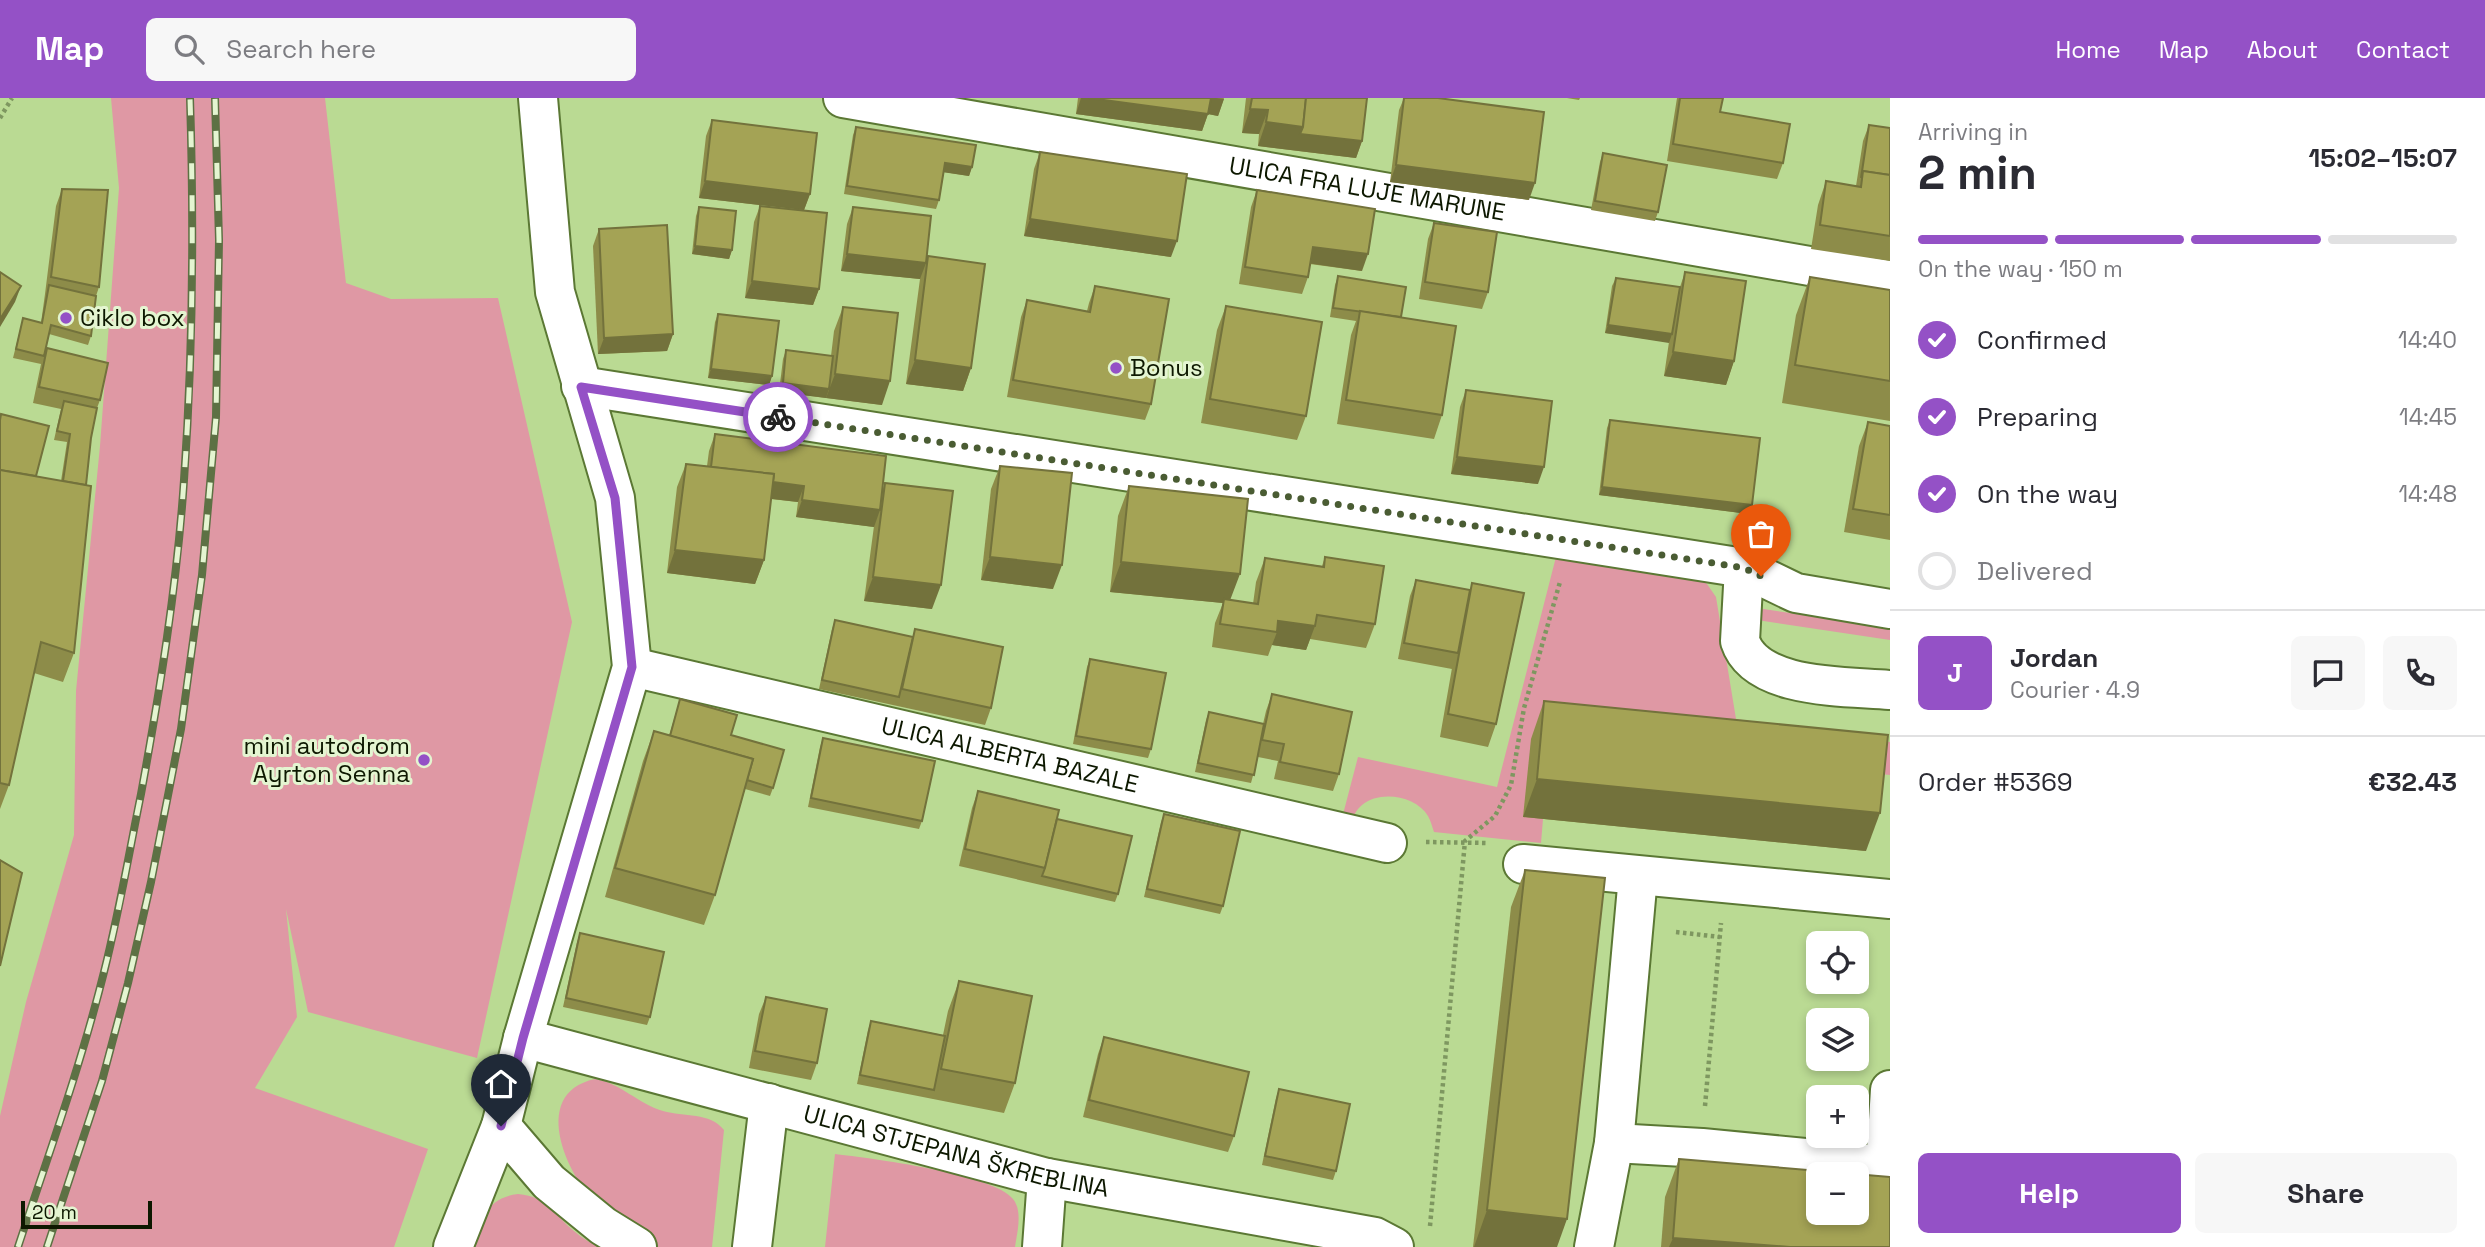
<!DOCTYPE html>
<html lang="en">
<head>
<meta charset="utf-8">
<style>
  body { margin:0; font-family:"Space Grotesk",sans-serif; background:#f7f7f7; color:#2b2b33; height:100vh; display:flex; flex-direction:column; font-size:26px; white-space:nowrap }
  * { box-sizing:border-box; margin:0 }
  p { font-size:23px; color:#7c7c81 }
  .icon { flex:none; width:38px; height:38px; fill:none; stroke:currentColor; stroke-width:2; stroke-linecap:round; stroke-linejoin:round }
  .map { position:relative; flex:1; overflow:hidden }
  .side { display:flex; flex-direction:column; background:#fff; width:595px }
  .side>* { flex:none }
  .fabs { position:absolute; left:1806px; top:833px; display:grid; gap:14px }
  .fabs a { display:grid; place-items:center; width:63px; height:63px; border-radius:10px; background:#fff; box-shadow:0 4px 10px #0003; font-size:35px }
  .scale { position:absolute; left:21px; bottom:18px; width:131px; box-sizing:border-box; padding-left:7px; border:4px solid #0d1800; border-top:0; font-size:19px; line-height:24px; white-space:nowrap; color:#0d1800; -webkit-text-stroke:5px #e4f5d1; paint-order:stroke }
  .pin { position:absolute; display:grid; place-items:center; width:60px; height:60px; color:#fff; margin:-72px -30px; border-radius:50% 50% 50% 0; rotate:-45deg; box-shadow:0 0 7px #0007 }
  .pin .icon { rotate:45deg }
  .courier { position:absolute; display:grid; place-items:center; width:70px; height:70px; margin:-35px; border:5px solid #9451c6; border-radius:50%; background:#fff; color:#222; box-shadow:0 2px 9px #0007 }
  .overview em { font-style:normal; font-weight:800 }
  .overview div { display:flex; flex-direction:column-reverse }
  .overview { display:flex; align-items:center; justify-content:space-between; height:119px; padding:0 28px }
  h1 { font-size:46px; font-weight:800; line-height:52px }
  .bar { display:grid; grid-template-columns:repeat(4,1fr); gap:10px 7px; align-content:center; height:84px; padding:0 28px }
  .bar i { height:9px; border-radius:5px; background:#e1e1e2 }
  .bar .on { background:#9451c6 }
  .bar p { grid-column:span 4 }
  .line { display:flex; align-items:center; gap:18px; padding:0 28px; border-top:2px solid #e1e1e2 }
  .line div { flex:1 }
  .round { display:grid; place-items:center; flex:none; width:74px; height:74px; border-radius:10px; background:#f7f7f7 }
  ol { padding:0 28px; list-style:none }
  li { display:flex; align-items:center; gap:21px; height:77px }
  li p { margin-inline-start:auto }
  li .icon { padding:7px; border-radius:50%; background:#9451c6; color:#fff; stroke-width:4 }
  li:last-child { color:#7c7c81 }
  li i { width:38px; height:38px; border:4px solid #e1e1e2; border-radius:50% }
  .action { display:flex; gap:14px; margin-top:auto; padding:14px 28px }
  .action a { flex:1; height:80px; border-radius:10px; background:#9451c6; color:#fff; font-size:28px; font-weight:800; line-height:80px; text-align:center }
  .action a+a { background:#f7f7f7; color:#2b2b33 }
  header { display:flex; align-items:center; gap:42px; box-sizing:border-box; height:98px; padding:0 35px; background:#9451c6; color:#fff }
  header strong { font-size:33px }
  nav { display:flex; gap:38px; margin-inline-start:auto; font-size:24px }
  .search { width:490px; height:63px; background:#f7f7f7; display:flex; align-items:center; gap:18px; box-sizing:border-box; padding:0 24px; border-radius:10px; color:#7c7c81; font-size:26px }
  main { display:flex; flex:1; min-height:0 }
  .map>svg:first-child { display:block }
  .green { fill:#df98a4 }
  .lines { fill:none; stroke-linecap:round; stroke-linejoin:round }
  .minor-casing { stroke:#5b7834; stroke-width:42 }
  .path { stroke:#7e9760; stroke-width:4.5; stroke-dasharray:3.5 3.5; stroke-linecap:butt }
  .minor { stroke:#fff; stroke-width:38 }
  .rail-casing { stroke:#5d7144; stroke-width:8 }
  .rail { stroke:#e4f5d1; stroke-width:5; stroke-dasharray:16; stroke-linecap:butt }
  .wall { fill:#8d8c49 }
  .shaded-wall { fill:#73723c }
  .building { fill:#a4a355; stroke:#73723c; stroke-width:2; fill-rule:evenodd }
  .done { stroke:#4a5c33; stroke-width:7; stroke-dasharray:0 12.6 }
  .route { stroke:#9451c6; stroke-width:9 }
  .poi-dot { fill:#9451c6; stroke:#e4f5d1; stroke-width:2.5 }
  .labels { text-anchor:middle; stroke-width:6; stroke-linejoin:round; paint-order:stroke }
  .street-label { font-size:24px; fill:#0d1800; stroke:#e4f5d1 }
  .poi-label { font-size:24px; fill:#0d1800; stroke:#e4f5d1; text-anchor:start }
</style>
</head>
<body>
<header>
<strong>Map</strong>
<div class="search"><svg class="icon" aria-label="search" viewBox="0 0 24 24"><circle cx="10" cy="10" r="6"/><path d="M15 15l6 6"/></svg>Search here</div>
<nav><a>Home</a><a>Map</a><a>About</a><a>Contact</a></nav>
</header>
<main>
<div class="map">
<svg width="1890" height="1149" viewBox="0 0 1890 1149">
  <rect width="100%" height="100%" fill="#bada93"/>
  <g class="green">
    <path d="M111,0H325L346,185L391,201L498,200L572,524L477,960L308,914L286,811L297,919L255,990L428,1051L394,1149H0V1018L26,904L74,737L76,593L100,348L119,90Z"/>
    <path d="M1557,455L1693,476L1707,486L1716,499L1736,621L1890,644V677L1531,641L1543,721L1541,745L1434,734C1432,729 1431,723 1428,718C1416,698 1380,692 1362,707C1356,712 1353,719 1350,726L1341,724L1358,659L1497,689Z"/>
    <path d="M1757,510L1890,530V542L1757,522Z"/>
    <path d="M595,981C621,985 638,1006 663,1013C684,1019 710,1014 724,1032L712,1149C695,1149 674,1149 658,1149C651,1147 642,1139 635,1135C625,1128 614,1122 604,1114C570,1085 526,996 595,981Z"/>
    <path d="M835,1056C870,1060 994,1076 1013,1101C1023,1113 1017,1135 1015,1149H825Z"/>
    <path d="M518,1096C549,1099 553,1116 574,1133C582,1140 591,1145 599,1149H470C482,1122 486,1100 518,1096Z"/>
  </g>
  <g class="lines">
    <defs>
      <g id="minor">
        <path id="s1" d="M843,0L1890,182"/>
        <path d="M581,288L1744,470L1796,495L1890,511"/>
        <path d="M1744,470L1740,543C1756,592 1847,588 1890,592"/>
        <path id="s2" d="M632,569L1387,745"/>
        <path d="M1523,766L1890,801"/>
        <path id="s3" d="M523,940L1047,1080L1375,1139L1394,1149"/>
        <path d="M501,1028L549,1084L603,1128L637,1149"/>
        <path d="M1614,1045L1702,1050L1890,1068"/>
        <path d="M1885,1068L1890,992"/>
        <path d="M453,1149L501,1028L523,940L632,569L615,400L555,194L538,0"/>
        <path d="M752,1149L769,1005"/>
        <path d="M1042,1149L1047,1080"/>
        <path d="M1594,1149L1614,1045L1638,778"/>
      </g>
    </defs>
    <use href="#minor" class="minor-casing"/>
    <g class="path">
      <path d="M0,20L12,0"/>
      <path d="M1426,744L1487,745"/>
      <path d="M1676,834L1720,839"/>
      <path d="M1705,1008L1721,825"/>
      <path d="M1430,1128L1465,743L1495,718L1511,687L1524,610L1560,484"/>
    </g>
    <use href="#minor" class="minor"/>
    <defs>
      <g id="rail">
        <path d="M18,1149C48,1058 81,967 104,874C119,815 129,755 141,696C160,592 177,487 184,382C193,255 194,127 190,0"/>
        <path d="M47,1149L102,983L128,885L151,784L181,631L202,477L216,319L219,142L215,0"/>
      </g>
    </defs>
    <use href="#rail" class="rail-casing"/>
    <use href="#rail" class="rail"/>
  </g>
  <g class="wall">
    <path d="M1078,0H1224L1218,18L1208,16L1202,33L1076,16Z"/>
    <path d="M1246,0H1367L1362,43L1356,60L1258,48L1259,36L1242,35Z"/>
    <path d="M1404,0L1529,102L1390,84L1399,12Z"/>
    <path d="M1567,0H1580L1579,2Z"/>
    <path d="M1677,0H1723L1720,14L1783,65L1777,81L1667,63Z"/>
    <path d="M712,22L810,96L804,112L819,191L813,207L745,200L754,124L760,108L803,112L699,100L706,38Z"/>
    <path d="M1869,27L1890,30V163L1811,151L1818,107L1826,83L1856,88L1863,43Z"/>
    <path d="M856,29L972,69L969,78L944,74L939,102L936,111L844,96L853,37Z"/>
    <path d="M1040,54L1171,159L1024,138L1034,71Z"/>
    <path d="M1603,55L1658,114L1655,123L1591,112L1600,64Z"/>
    <path d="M62,91L99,189L96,198L91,238L88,247L49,236L44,258L47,250L100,302L97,310L91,340L86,387L74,555L63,584L34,575L9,687L0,711V320L36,378L61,383L67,344L54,342L61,311L33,305L41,266L13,260L23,220L41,225L45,196L56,108Z"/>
    <path d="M1257,92L1362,173L1310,166L1308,179L1302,196L1239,186L1251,109Z"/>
    <path d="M699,109L732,152L729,161L692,156L696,118Z"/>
    <path d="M853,109L926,165L928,158L971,270L963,293L906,286L920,181L841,173L847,126Z"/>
    <path d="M1434,125L1488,194L1482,211L1419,201L1428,141Z"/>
    <path d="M599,131L673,236L667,253L598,256L593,148Z"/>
    <path d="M1685,174L1734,263L1726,287L1664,278L1669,244L1605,235L1612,188L1616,180L1680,189Z"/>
    <path d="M1338,178L1401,220L1442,317L1434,341L1337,326L1351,237L1356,223L1330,219L1335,187Z"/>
    <path d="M1810,179L1890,192V323L1782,305L1796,217Z"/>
    <path d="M1095,188L1151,306L1145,322L1007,299L1021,219L1027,202L1087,213L1089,205Z"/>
    <path d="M1226,208L1306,318L1297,342L1201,325L1217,232Z"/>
    <path d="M843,209L882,307L779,294L783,261L786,252L831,258L834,233Z"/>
    <path d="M718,216L772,278L769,287L708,280L715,224Z"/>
    <path d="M1466,292L1538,386L1451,376L1460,309Z"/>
    <path d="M1610,322L1749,416L1599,397L1607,330Z"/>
    <path d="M1868,324L1890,328V442L1844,434L1859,348Z"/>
    <path d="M715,336L882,393L885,385L932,511L864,503L874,428V429L796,419L798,404L771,401L764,462L755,486L667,475L677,389L686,366L707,368L709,353Z"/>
    <path d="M1000,368L1053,491L981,482L991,391Z"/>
    <path d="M1129,388L1230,502L1253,506L1256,484L1265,460L1322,468L1325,459L1375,526L1366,550L1310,541L1306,552L1272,547L1268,558L1212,549L1215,525L1223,505L1110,494L1118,418Z"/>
    <path d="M1416,482L1470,492L1472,485L1496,626L1488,649L1440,639L1452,570V571L1398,561L1410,498Z"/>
    <path d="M835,522L913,539L915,531L991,610L985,627L819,591L832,531Z"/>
    <path d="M1090,561L1151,651L1148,660L1073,646L1087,569Z"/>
    <path d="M1272,596L1339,676L1333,693L1274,681L1278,663L1258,659L1251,685L1195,674L1206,622L1209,614L1263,626L1266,613Z"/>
    <path d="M680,601L731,637L773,690L770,698L745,691L715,797L704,827L605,799L643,663L654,633L669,638Z"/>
    <path d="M1544,603L1866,753L1523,719L1531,641Z"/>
    <path d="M823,640L922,723L919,731L808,709L820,649Z"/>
    <path d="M978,693L1057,721L1118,796L1115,804L959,768L972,710Z"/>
    <path d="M1164,716L1223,808L1220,816L1144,799L1161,724Z"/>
    <path d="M1525,772L1557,1149H1473L1511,809Z"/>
    <path d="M580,835L650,919L647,927L563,909L577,844Z"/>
    <path d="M959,883L1015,985L1004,1015L857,986L868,932L871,923L943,937L948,913Z"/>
    <path d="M766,899L817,965L811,982L749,970L759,916Z"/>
    <path d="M1104,939L1234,1038L1228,1054L1083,1019L1098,956Z"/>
    <path d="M1279,991L1336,1073L1333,1082L1262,1067L1276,1000Z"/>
    <path d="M1679,1061L1890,1149H1661L1665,1099Z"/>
  </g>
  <g class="shaded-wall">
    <path d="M1081,0H1216L1224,1L1218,18L1208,16L1202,33L1076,16Z"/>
    <path d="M1250,11L1268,12L1259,36L1242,35Z"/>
    <path d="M1266,24L1303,29L1362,43L1356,60L1258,48Z"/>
    <path d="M945,65L972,69L969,78L942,74Z"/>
    <path d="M1396,67L1535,85L1529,102L1390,84Z"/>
    <path d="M705,83L810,96L804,112L699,100Z"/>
    <path d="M1030,121L1177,143L1171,159L1024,138Z"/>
    <path d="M695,148L732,152L729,161L692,156Z"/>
    <path d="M1313,149L1368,156L1362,173L1307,165Z"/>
    <path d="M847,156L926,165L920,181L841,173Z"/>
    <path d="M752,183L819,191L813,207L745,200Z"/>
    <path d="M21,188L15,204L0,229V221Z"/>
    <path d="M1608,227L1672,236L1669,245L1605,235Z"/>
    <path d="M673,236L667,253L598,256L604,240Z"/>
    <path d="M1673,254L1734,263L1726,287L1664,278Z"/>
    <path d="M915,262L971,270L963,293L906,286Z"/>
    <path d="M711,271L772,278L769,287L708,280Z"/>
    <path d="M835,276L890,283L882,307L826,300Z"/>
    <path d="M783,285L829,291L826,300L779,294Z"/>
    <path d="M1457,359L1544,369L1538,386L1451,376Z"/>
    <path d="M710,376L804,388L798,404L704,393Z"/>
    <path d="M1602,389L1752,407L1749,416L1599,397Z"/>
    <path d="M802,402L880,412L874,429L796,419Z"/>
    <path d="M675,452L764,462L755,486L667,475Z"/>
    <path d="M990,459L1062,467L1053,491L981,482Z"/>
    <path d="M1121,464L1240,476L1229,505L1224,501L1223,505L1110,494Z"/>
    <path d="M873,479L941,487L932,511L864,503Z"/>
    <path d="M1278,523L1315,528L1306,552L1272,547L1277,534Z"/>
    <path d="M1537,681L1880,715L1866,753L1523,719Z"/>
    <path d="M1487,1112L1567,1121L1557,1149H1474Z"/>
    <path d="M1673,1140L1790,1149H1669Z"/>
  </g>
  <g class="building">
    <path d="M1089,0H1211L1208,16Z"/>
    <path d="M1252,0H1306L1303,29L1266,24L1268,12L1250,11Z"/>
    <path d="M1306,0H1367L1362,43L1300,36L1303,29Z"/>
    <path d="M1404,0H1438L1544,14L1535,85L1396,67Z"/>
    <path d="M1680,0H1723L1720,14L1790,26L1783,65L1673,46Z"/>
    <path d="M712,22L817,35L810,96L705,83Z"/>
    <path d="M1869,27L1890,30V77L1863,73L1861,80Z"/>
    <path d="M856,29L976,47L972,69L945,65L939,102L847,88Z"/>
    <path d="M1040,54L1187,76L1177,143L1030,121Z"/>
    <path d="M1603,55L1667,67L1658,114L1595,103Z"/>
    <path d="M1863,73L1890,77V138L1820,127L1826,83L1861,89Z"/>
    <path d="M62,91L108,92L99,189L51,179Z"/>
    <path d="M1257,92L1375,111L1368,156L1313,149L1308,179L1245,169Z"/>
    <path d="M760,108L827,115L819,191L752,183Z"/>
    <path d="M699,109L736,113L732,152L695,148Z"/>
    <path d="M853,109L931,118L926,165L847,156Z"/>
    <path d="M1434,125L1497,134L1488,194L1425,184Z"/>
    <path d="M667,127L673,236L604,240L599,131Z"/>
    <path d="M928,158L985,166L971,270L915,262Z"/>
    <path d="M0,174L21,188L0,221Z"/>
    <path d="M1685,174L1746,183L1734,263L1673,254Z"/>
    <path d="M1338,178L1406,189L1401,219L1333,210Z"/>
    <path d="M1810,179L1890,192V283L1795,267Z"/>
    <path d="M1616,180L1680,189L1672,236L1608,227Z"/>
    <path d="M49,187L96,198L91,238L51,227L44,258L16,251L23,220L42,225Z"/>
    <path d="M1095,188L1169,201L1151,306L1013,282L1027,202L1090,214Z"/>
    <path d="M1226,208L1322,224L1306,318L1210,301Z"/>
    <path d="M843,209L898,215L890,283L835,276Z"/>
    <path d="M1360,213L1456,228L1442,317L1346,302Z"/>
    <path d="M718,216L779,223L772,278L711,271Z"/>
    <path d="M47,250L108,265L100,302L39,289Z"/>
    <path d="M786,252L833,258L829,291L783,285Z"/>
    <path d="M1466,292L1552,303L1544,369L1457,359Z"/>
    <path d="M64,303L97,310L91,340L86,387L63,383L70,336L57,333Z"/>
    <path d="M1,316L49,328L36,378L0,372V322Z"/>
    <path d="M1610,322L1760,340L1752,407L1602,389Z"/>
    <path d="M1868,324L1890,328V417L1853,411Z"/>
    <path d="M715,336L886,358L880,412L802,402L804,388L773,384L774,376L711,369Z"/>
    <path d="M686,366L774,376L764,462L675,452Z"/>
    <path d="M1000,368L1072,375L1062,467L990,459Z"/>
    <path d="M0,372L91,388L74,555L41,544L9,687L0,685Z"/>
    <path d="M885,385L953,393L941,487L873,479Z"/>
    <path d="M1129,388L1248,401L1240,476L1121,464Z"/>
    <path d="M1325,459L1384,468L1375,526L1317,517L1315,528L1278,523L1277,534L1220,526L1224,501L1258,506L1265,460L1324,469Z"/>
    <path d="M1416,482L1470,492L1458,555L1404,545Z"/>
    <path d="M1472,485L1524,495L1496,626L1448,616Z"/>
    <path d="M835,522L913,539L899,599L822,582Z"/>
    <path d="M915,531L1003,549L991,610L902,591Z"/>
    <path d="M1090,561L1166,575L1151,651L1076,638Z"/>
    <path d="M1272,596L1352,614L1339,676L1280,664L1284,646L1262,642Z"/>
    <path d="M680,601L737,617L731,637L784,652L773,690L747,682L753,661L670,638Z"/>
    <path d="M1544,603L1888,637L1880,715L1537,681Z"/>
    <path d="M1209,614L1264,626L1254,677L1198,665Z"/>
    <path d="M654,633L753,661L715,797L615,770Z"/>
    <path d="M823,640L935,663L922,723L811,700Z"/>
    <path d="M978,693L1059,712L1045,770L965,751Z"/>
    <path d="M1164,716L1240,733L1223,808L1147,791Z"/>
    <path d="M1057,721L1132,738L1118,796L1042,778L1045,770Z"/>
    <path d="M0,762L22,775L0,868Z"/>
    <path d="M1525,772L1605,780L1567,1121L1487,1112Z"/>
    <path d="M580,835L664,854L650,919L566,900Z"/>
    <path d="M959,883L1032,898L1015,985L941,971Z"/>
    <path d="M766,899L827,911L817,965L755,953Z"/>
    <path d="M871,923L945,938L934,992L860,977Z"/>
    <path d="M1104,939L1249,974L1234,1038L1089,1002Z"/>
    <path d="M1279,991L1350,1006L1336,1073L1265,1058Z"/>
    <path d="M1679,1061L1890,1079V1149H1790L1673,1140ZM1818,1076H1857V1115H1818Z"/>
  </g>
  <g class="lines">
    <path class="done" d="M778,319L1719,466L1744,470L1761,478"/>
    <path class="route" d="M501,1028L523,940L632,569L615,400L581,289L778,319"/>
  </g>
  <g class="poi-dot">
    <circle cx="66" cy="220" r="7"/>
    <circle cx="1116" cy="270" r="7"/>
    <circle cx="424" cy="662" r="7"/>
  </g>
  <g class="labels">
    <g class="street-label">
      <text dy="8" stroke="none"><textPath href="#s1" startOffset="532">ULICA FRA LUJE MARUNE</textPath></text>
      <text dy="8" stroke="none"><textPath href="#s2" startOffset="388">ULICA ALBERTA BAZALE</textPath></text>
      <text dy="8" stroke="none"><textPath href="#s3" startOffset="448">ULICA STJEPANA ŠKREBLINA</textPath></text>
    </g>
    <g class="poi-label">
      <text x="80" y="228">Ciklo box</text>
      <text x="1130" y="278">Bonus</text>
      <text x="410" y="656" text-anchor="end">mini autodrom<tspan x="410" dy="28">Ayrton Senna</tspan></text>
    </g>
  </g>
</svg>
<div class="fabs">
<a><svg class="icon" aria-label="locate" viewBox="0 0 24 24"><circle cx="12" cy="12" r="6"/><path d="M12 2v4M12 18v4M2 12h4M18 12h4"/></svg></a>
<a><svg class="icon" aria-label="layers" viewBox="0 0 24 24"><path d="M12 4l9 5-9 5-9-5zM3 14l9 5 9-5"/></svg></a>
<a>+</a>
<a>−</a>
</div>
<div class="scale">20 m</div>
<div class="pin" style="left:1761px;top:478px;background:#ea580c"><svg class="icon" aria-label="bag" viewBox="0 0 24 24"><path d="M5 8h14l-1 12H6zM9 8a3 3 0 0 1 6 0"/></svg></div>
<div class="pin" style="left:501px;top:1028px;background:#1f2937"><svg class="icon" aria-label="home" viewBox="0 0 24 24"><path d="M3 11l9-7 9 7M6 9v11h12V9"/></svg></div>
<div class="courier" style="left:778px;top:319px"><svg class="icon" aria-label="bike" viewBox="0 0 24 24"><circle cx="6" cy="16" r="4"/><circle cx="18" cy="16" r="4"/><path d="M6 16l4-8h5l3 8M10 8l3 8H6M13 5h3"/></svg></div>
</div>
<section class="side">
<div class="overview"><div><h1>2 min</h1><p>Arriving in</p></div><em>15:02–15:07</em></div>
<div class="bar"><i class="on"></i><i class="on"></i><i class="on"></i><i></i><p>On the way · 150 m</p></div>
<ol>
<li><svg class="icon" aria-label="check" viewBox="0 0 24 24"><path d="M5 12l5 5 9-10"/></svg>Confirmed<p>14:40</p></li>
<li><svg class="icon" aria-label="check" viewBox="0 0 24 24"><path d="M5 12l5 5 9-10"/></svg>Preparing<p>14:45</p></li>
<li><svg class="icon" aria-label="check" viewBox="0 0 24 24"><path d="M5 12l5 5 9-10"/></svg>On the way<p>14:48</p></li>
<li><i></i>Delivered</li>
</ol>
<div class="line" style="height:126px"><b class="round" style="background:#9451c6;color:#fff">J</b><div><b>Jordan</b><p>Courier · 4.9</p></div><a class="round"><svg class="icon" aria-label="chat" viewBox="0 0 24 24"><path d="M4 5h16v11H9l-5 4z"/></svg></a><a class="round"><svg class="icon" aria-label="phone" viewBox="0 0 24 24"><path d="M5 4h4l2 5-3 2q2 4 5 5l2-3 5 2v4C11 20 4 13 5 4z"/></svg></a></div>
<div class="line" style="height:91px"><div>Order #5369</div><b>€32.43</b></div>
<div class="action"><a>Help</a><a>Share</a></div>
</section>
</main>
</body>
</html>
